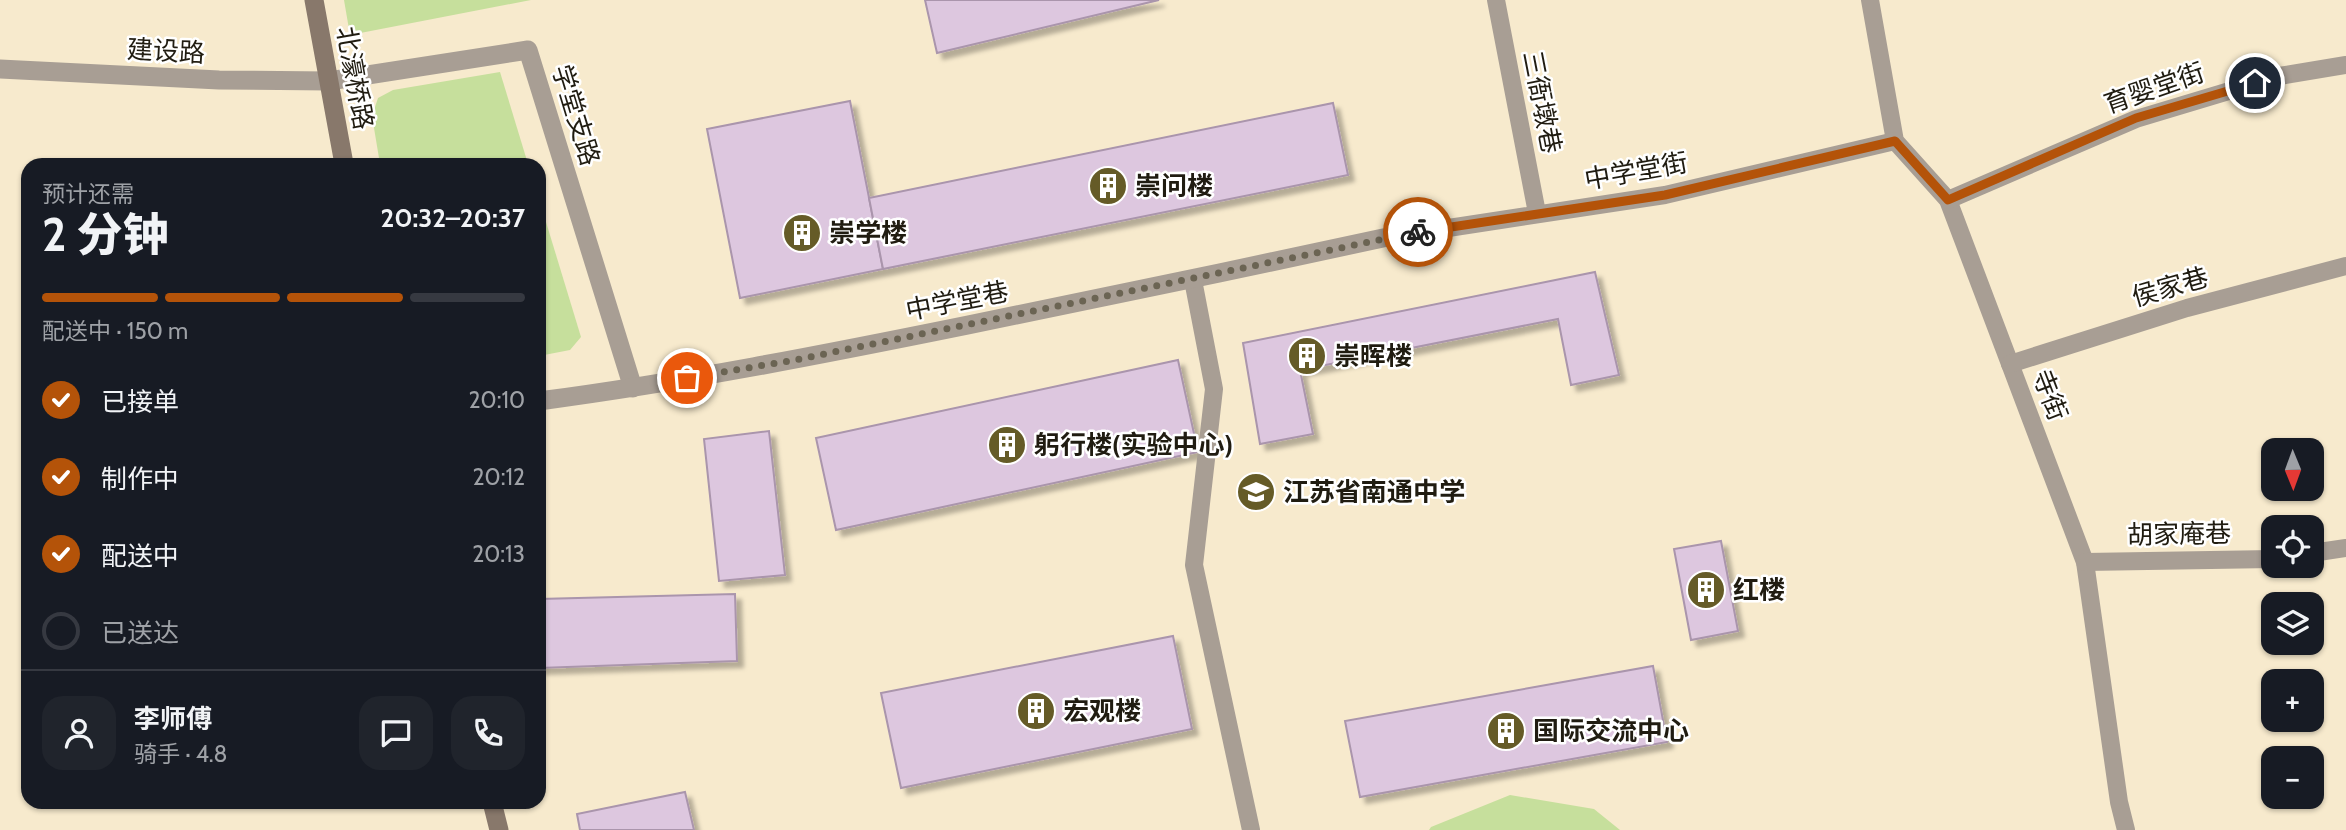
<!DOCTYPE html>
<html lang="zh">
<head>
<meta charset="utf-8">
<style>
  body { margin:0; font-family:Cabin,"Noto Sans SC",sans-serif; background:#20242c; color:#f1f3f6; height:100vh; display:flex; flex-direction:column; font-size:26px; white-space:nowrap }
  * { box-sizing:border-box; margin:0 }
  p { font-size:23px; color:#9ea1a6 }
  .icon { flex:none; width:38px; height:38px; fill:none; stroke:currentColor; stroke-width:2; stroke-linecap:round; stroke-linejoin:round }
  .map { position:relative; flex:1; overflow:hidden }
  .side { position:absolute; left:21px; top:158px; width:525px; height:651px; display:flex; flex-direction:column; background:#171b24; border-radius:21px; box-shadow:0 2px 5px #0004 }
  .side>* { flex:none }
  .needle { width:46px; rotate:179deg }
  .fabs { position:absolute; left:2261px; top:438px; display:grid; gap:14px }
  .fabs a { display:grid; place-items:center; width:63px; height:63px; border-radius:14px; background:#171b24; box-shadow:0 2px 5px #0004; font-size:35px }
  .pin { position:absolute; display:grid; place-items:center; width:60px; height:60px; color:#fff; margin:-30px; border:4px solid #fff; border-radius:50%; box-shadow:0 2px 7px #0007 }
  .courier { position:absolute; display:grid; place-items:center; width:70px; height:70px; margin:-35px; border:5px solid #b45309; border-radius:50%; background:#fff; color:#222; box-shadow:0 2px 9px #0007 }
  .head em { font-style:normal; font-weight:800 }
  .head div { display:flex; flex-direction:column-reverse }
  .head { display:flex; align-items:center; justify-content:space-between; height:119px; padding:0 21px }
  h1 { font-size:46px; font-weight:800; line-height:52px }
  .bar { display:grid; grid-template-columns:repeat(4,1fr); gap:10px 7px; align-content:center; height:84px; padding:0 21px }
  .bar i { height:9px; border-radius:5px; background:#363941 }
  .bar .selected { background:#b45309 }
  .bar p { grid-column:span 4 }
  .line { display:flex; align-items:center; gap:18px; padding:0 21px; border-top:2px solid #363941 }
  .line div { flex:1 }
  .round { display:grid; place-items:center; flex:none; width:74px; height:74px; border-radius:21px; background:#20242c }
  ol { padding:0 21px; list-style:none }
  li { display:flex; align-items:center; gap:21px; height:77px }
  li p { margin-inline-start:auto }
  li .icon { padding:7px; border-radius:50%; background:#b45309; color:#fff; stroke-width:4 }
  li:last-child { color:#9ea1a6 }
  li i { width:38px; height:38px; border:4px solid #363941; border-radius:50% }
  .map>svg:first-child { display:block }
  .green { fill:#c6df9c }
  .building { fill:#ddc7df; stroke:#aa95ac; stroke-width:2; filter:url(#shadow) }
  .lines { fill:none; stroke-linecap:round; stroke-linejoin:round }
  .service { stroke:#a89e94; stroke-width:18 }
  .minor { stroke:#a89e94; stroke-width:19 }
  .tertiary { stroke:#a89e94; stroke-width:19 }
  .secondary { stroke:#88786b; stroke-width:19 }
  .done { stroke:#6b6453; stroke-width:7; stroke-dasharray:0 12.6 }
  .route { stroke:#b45309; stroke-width:9 }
  .labels { text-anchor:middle; stroke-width:5; stroke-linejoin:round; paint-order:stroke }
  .street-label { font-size:26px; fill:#201c11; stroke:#fff }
  .poi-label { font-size:26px; font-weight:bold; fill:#201c11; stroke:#fff; text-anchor:start }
</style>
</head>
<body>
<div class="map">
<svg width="2346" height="830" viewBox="0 0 2346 830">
  <defs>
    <filter id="shadow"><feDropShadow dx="6" dy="6" stdDeviation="2" flood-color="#0004"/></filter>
  </defs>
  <rect width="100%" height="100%" fill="#f7eacd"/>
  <g class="green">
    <path d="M344,0H531L350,35Z"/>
    <path d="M500,72L528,164H380L372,116L378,98L393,90Z"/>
    <path d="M539,199L581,337L570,350L539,356Z"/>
    <path d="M1510,795L1594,809L1620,830H1429L1431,827Z"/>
  </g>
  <g class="building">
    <path d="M925,0H1159L937,53Z"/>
    <path d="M850,101L883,269L740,298L707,129Z"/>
    <path d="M1333,103L1348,175L883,269L869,198Z"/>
    <path d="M1595,272L1619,375L1571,385L1558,319L1300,370L1313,434L1260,444L1243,343Z"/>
    <path d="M1178,360L1198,452L836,530L816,438Z"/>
    <path d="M769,431L785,575L719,581L704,439Z"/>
    <path d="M1721,541L1738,631L1691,640L1674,549Z"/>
    <path d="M735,594L737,661L539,668V599Z"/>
    <path d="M1173,636L1192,729L901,788L881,693Z"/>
    <path d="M1653,666L1667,742L1360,797L1345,721Z"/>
    <path d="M685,792L694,830H580L577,814Z"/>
  </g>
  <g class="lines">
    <g class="service">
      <path d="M1496,0L1537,213"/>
      <path d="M1870,0L1895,141L1948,200L2085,562L2119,802L2126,830"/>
      <path d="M1948,200L2136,119L2279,76L2346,65"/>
      <path d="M1383,238L1665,195L1895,141"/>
      <path d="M1193,280L1214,389L1194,565L1251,830"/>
      <path d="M2010,364L2187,308L2346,266"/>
      <path d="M2312,553L2346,548"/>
      <path d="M2085,562L2273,559"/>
    </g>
    <g class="minor">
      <path d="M329,81L528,50L633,388"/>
      <path d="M539,401C683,382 825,354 968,325C1106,297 1245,268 1383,238"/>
    </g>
    <path class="tertiary" d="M0,69L219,80L329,81"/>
    <g class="secondary">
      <path d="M314,0L344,164"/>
      <path d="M492,802L499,830"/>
    </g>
  </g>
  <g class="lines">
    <path class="done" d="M687,378L795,360L1418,232"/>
    <path class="route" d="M1418,232L1665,195L1895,141L1948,200L2136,118L2255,83"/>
  </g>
  <defs>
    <symbol id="building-disc" viewBox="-11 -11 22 22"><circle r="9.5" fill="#655b27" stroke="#fff"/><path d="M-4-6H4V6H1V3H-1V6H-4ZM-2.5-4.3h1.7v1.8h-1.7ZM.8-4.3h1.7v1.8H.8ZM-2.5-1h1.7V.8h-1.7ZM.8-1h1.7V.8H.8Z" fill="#fff"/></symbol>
    <symbol id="school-disc" viewBox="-11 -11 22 22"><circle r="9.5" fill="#655b27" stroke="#fff"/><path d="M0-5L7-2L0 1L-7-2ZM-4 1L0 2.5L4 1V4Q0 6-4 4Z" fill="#fff"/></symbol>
  </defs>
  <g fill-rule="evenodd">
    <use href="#building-disc" x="1086" y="164" width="44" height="44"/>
    <use href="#building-disc" x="780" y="211" width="44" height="44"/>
    <use href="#building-disc" x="1285" y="334" width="44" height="44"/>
    <use href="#building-disc" x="985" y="423" width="44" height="44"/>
    <use href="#school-disc" x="1234" y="470" width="44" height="44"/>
    <use href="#building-disc" x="1684" y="568" width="44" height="44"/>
    <use href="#building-disc" x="1014" y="689" width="44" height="44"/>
    <use href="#building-disc" x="1484" y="709" width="44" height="44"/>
  </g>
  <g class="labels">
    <g class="street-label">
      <text transform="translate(166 51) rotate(3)" y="9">建设路</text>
      <text transform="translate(355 78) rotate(80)" y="9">北濠桥路</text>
      <text transform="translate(2154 88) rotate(-19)" y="9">育婴堂街</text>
      <text transform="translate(1542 102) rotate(79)" y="9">三衙墩巷</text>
      <text transform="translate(576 115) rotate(73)" y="9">学堂支路</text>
      <text transform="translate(1636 171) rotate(-10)" y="9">中学堂街</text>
      <text transform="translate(2170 287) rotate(-16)" y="9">侯家巷</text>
      <text transform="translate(957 301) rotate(-11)" y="9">中学堂巷</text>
      <text transform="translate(2050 395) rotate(69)" y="9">寺街</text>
      <text transform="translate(2179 534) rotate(-1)" y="9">胡家庵巷</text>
    </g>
    <g class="poi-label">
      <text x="1135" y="195">崇问楼</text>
      <text x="829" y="242">崇学楼</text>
      <text x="1334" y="365">崇晖楼</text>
      <text x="1034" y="454">躬行楼(实验中心)</text>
      <text x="1283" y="501">江苏省南通中学</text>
      <text x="1733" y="599">红楼</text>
      <text x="1063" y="720">宏观楼</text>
      <text x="1533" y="740">国际交流中心</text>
    </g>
  </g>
</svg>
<div class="fabs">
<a><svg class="needle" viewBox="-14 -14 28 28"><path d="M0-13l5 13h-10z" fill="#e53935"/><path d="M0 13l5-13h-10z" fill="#9ea1a6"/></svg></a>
<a><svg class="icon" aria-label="locate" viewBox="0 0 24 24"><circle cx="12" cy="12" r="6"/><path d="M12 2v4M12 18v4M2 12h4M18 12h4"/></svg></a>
<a><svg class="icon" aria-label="layers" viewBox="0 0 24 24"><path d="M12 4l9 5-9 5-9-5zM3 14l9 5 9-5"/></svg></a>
<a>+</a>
<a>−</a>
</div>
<div class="pin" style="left:687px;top:378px;background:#ea580c"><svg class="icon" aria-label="bag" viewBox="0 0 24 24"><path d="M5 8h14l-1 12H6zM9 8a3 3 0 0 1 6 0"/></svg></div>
<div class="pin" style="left:2255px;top:83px;background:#1f2937"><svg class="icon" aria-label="home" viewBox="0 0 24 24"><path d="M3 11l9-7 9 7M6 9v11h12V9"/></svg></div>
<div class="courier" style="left:1418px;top:232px"><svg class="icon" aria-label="bike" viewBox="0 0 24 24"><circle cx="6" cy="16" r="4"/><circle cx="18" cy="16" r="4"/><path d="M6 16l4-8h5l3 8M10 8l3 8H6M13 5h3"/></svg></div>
<section class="side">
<div class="head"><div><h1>2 分钟</h1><p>预计还需</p></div><em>20:32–20:37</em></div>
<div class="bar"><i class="selected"></i><i class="selected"></i><i class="selected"></i><i></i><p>配送中 · 150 m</p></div>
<ol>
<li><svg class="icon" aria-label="check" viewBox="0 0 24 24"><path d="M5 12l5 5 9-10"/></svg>已接单<p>20:10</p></li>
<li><svg class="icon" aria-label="check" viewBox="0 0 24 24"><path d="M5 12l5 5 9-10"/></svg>制作中<p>20:12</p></li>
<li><svg class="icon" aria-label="check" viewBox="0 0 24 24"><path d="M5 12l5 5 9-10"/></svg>配送中<p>20:13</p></li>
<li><i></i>已送达</li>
</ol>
<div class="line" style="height:126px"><a class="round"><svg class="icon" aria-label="person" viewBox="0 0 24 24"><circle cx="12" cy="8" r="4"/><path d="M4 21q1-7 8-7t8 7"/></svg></a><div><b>李师傅</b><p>骑手 · 4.8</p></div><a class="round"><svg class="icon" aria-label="chat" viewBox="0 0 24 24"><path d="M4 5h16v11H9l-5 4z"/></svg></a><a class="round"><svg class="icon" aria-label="phone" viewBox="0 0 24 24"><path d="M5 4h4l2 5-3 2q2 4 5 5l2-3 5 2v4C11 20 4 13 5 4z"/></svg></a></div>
</section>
</div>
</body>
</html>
